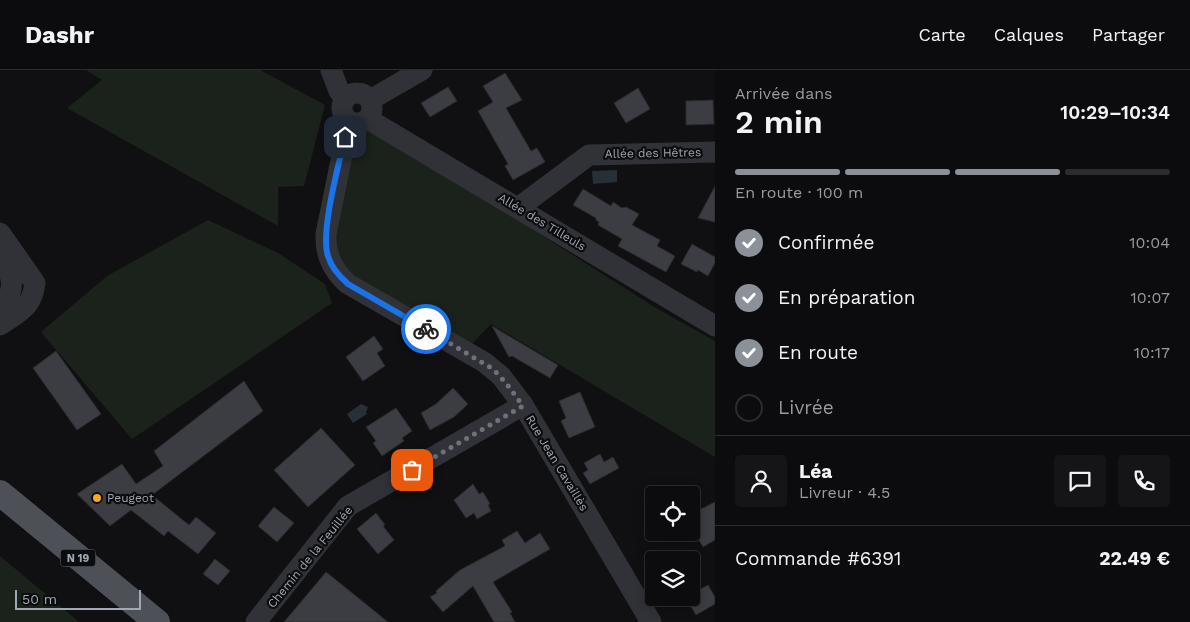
<!DOCTYPE html>
<html lang="fr">
<head>
<meta charset="utf-8">
<style>
  body { margin:0; font-family:"Work Sans",sans-serif; background:#151517; color:#f1f3f6; height:100vh; display:flex; flex-direction:column; font-size:19px; white-space:nowrap }
  * { box-sizing:border-box; margin:0 }
  p { font-size:16px; color:#9a9b9e }
  .icon { flex:none; width:28px; height:28px; fill:none; stroke:currentColor; stroke-width:2; stroke-linecap:round; stroke-linejoin:round }
  .map { position:relative; flex:1; overflow:hidden }
  .details { display:flex; flex-direction:column; background:#0c0c0e; width:475px }
  .details>* { flex:none }
  .buttons { position:absolute; left:645px; top:416px; display:grid; gap:10px }
  .buttons a { display:grid; place-items:center; width:55px; height:55px; border-radius:5px; background:#0c0c0e; box-shadow:0 2px 12px #0003,0 0 0 1px #2c2c2e; font-size:25px }
  .scale { position:absolute; left:15px; bottom:12px; width:126px; box-sizing:border-box; padding-left:5px; border:2px solid #a1a7b3; border-top:0; font-size:14px; line-height:18px; white-space:nowrap; color:#a1a7b3; -webkit-text-stroke:4px #0b0c0d; paint-order:stroke }
  .pin { position:absolute; display:grid; place-items:center; width:42px; height:42px; color:#fff; margin:-21px; border-radius:10px; box-shadow:0 2px 8px #0006 }
  .courier { position:absolute; display:grid; place-items:center; width:50px; height:50px; margin:-25px; border:4px solid #1a73e8; border-radius:50%; background:#fff; color:#222; box-shadow:0 1px 6px #0007 }
  .summary em { font-style:normal; font-weight:600 }
  .summary div { display:flex; flex-direction:column-reverse }
  .summary { display:flex; align-items:center; justify-content:space-between; height:85px; padding:0 20px }
  h1 { font-size:32px; font-weight:600; line-height:38px }
  .bar { display:grid; grid-template-columns:repeat(4,1fr); gap:8px 5px; align-content:center; height:60px; padding:0 20px }
  .bar i { height:6px; border-radius:4px; background:#2c2c2e }
  .bar .selected { background:#8c9099 }
  .bar p { grid-column:span 4 }
  .line { display:flex; align-items:center; gap:12px; padding:0 20px; border-top:1px solid #2c2c2e }
  .line div { flex:1 }
  .round { display:grid; place-items:center; flex:none; width:52px; height:52px; border-radius:5px; background:#151517 }
  ol { padding:0 20px; list-style:none }
  li { display:flex; align-items:center; gap:15px; height:55px }
  li p { margin-inline-start:auto }
  li .icon { padding:5px; border-radius:50%; background:#8c9099; color:#fff; stroke-width:4 }
  li:last-child { color:#9a9b9e }
  li i { width:28px; height:28px; border:2px solid #2c2c2e; border-radius:50% }
  header { display:flex; align-items:center; gap:30px; box-sizing:border-box; height:70px; padding:0 25px; background:#0c0c0e; border-bottom:1px solid #2c2c2e }
  header strong { font-size:24px }
  nav { display:flex; gap:28px; margin-inline-start:auto; font-size:18px }
  main { display:flex; flex:1; min-height:0 }
  .map>svg:first-child { display:block }
  .green { fill:#1b221b }
  .water { fill:#273036 }
  .building { fill:#3c3d42; stroke:#2a2a2e }
  .lines { fill:none; stroke-linecap:round; stroke-linejoin:round }
  .minor { stroke:#313237; stroke-width:21 }
  .major { stroke:#4d5056; stroke-width:26 }
  .done { stroke:#6e727b; stroke-width:5; stroke-dasharray:0 9 }
  .route { stroke:#1a73e8; stroke-width:6 }
  .poi-dot { fill:#f9a622; stroke:#0b0c0d; stroke-width:2 }
  .labels { text-anchor:middle; stroke-width:4.5; stroke-linejoin:round; paint-order:stroke }
  .shield { fill:#0b0c0d; stroke:#747881; stroke-width:1 }
  .shield-label { font-size:11px; font-weight:bold; fill:#a1a7b3 }
  .street-label { font-size:12px; fill:#a1a7b3; stroke:#0b0c0d }
  .poi-label { font-size:12px; fill:#a1a7b3; stroke:#0b0c0d; text-anchor:start }
</style>
</head>
<body>
<header>
<strong>Dashr</strong>
<nav><a>Carte</a><a>Calques</a><a>Partager</a></nav>
</header>
<main>
<div class="map">
<svg width="715" height="552" viewBox="0 0 715 552">
  <rect width="100%" height="100%" fill="#101012"/>
  <g class="green">
    <path d="M86,0H260L325,35L304,116L278,117V156L67,38L102,10Z"/>
    <path d="M367,60L427,92L656,238L715,271V387L491,254L471,275L366,217L344,198L334,181V160L356,63Z"/>
    <path d="M208,150L278,183L325,214L332,233L132,369L41,262L107,206Z"/>
    <path d="M0,486L79,552H0Z"/>
  </g>
  <g class="water">
    <path d="M617,100V112L593,114L592,101Z"/>
    <path d="M361,334L368,337L366,342L367,344L353,353L347,344Z"/>
  </g>
  <g class="building">
    <path d="M505,3L522,30L506,38L531,81L537,78L545,92L513,110L505,96L508,94L478,41L493,32L483,16Z"/>
    <path d="M448,17L457,31L430,47L421,33Z"/>
    <path d="M638,18L650,39L626,53L614,33Z"/>
    <path d="M713,30L714,54L686,55V31Z"/>
    <path d="M715,116V152L698,148Z"/>
    <path d="M583,119L611,136L613,132L622,138L626,137L639,144L632,155L660,170L657,176L675,186L666,202L618,176L622,169L598,155L599,152L596,150V148L573,135Z"/>
    <path d="M692,174L715,187V193L708,206L698,200L697,202L681,194Z"/>
    <path d="M492,256L558,295L550,308L512,286L509,287Z"/>
    <path d="M374,266L383,279L377,283L385,296L363,311L346,287Z"/>
    <path d="M56,281L101,344L77,360L33,298Z"/>
    <path d="M244,311L263,341L152,425L189,455L196,447L216,463L198,484L168,461L164,466L131,440L110,456L77,424L122,394L136,414L163,396L154,381Z"/>
    <path d="M453,318L468,334L454,347L430,360L421,343L436,334Z"/>
    <path d="M580,322L595,357L569,368L561,351L566,348L559,331Z"/>
    <path d="M396,338L412,361L402,368L404,371L382,386L373,373L376,371L366,357Z"/>
    <path d="M321,358L355,395L308,437L274,400Z"/>
    <path d="M600,384L604,392L613,387L619,398L590,414L583,403L588,400L584,393Z"/>
    <path d="M473,414L479,424L483,422L490,434L488,435L491,441L477,449L474,443L466,448L454,430Z"/>
    <path d="M715,432V470L703,477L691,456V444Z"/>
    <path d="M274,437L294,453L277,472L258,456Z"/>
    <path d="M376,443L385,455L383,456L394,470L378,484L357,459Z"/>
    <path d="M517,461L525,473L540,463L550,479L493,512L512,542L510,543L515,552H494L473,516L443,542L430,527L437,523L436,521L460,500L505,476L502,470Z"/>
    <path d="M215,489L230,501L218,515L203,504Z"/>
    <path d="M326,502L346,518L388,552H284Z"/>
    <path d="M708,515L715,527V534L696,545L686,528H691V524Z"/>
  </g>
  <g class="lines">
    <g class="minor">
      <path d="M331,0L339,21L346,28"/>
      <circle cx="357" cy="38" r="15"/>
      <path d="M370,30L422,0"/>
      <path d="M368,49L715,256"/>
      <path d="M349,51L326,164C325,184 332,200 348,214L484,292L501,306L523,335L651,552"/>
      <path d="M518,138L589,85L715,82"/>
      <path d="M0,163L35,213C32,238 20,241 0,255"/>
      <path d="M0,192C3,196 8,200 10,205C14,216 9,232 0,239"/>
      <path d="M256,552L348,436L523,335"/>
    </g>
    <path class="major" d="M0,423L157,552"/>
  </g>
  <g class="lines">
    <path class="done" d="M412,400L523,336L506,313L493,299L426,259"/>
    <path class="route" d="M345,67C339,94 320,162 328,186C331,197 339,206 348,214L426,259"/>
  </g>
  <circle class="poi-dot" cx="97" cy="428" r="5"/>
  <g class="labels">
    <rect class="shield" x="60.5" y="479.5" width="35" height="17" rx="4"/>
    <g class="shield-label">
      <text x="78" y="492">N 19</text>
    </g>
    <g class="street-label">
      <text transform="translate(653 83) rotate(-1)" y="4">Allée des Hêtres</text>
      <text transform="translate(542 152) rotate(31)" y="4">Allée des Tilleuls</text>
      <text transform="translate(557 393) rotate(59)" y="4">Rue Jean Cavaillès</text>
      <text transform="translate(310 487) rotate(-51)" y="4">Chemin de la Feuillée</text>
    </g>
    <g class="poi-label">
      <text x="107" y="432">Peugeot</text>
    </g>
  </g>
</svg>
<div class="buttons">
<a><svg class="icon" aria-label="locate" viewBox="0 0 24 24"><circle cx="12" cy="12" r="6"/><path d="M12 2v4M12 18v4M2 12h4M18 12h4"/></svg></a>
<a><svg class="icon" aria-label="layers" viewBox="0 0 24 24"><path d="M12 4l9 5-9 5-9-5zM3 14l9 5 9-5"/></svg></a>
</div>
<div class="scale">50 m</div>
<div class="pin" style="left:412px;top:400px;background:#ea580c"><svg class="icon" aria-label="bag" viewBox="0 0 24 24"><path d="M5 8h14l-1 12H6zM9 8a3 3 0 0 1 6 0"/></svg></div>
<div class="pin" style="left:345px;top:67px;background:#1f2937"><svg class="icon" aria-label="home" viewBox="0 0 24 24"><path d="M3 11l9-7 9 7M6 9v11h12V9"/></svg></div>
<div class="courier" style="left:426px;top:259px"><svg class="icon" aria-label="bike" viewBox="0 0 24 24"><circle cx="6" cy="16" r="4"/><circle cx="18" cy="16" r="4"/><path d="M6 16l4-8h5l3 8M10 8l3 8H6M13 5h3"/></svg></div>
</div>
<section class="details">
<div class="summary"><div><h1>2 min</h1><p>Arrivée dans</p></div><em>10:29–10:34</em></div>
<div class="bar"><i class="selected"></i><i class="selected"></i><i class="selected"></i><i></i><p>En route · 100 m</p></div>
<ol>
<li><svg class="icon" aria-label="check" viewBox="0 0 24 24"><path d="M5 12l5 5 9-10"/></svg>Confirmée<p>10:04</p></li>
<li><svg class="icon" aria-label="check" viewBox="0 0 24 24"><path d="M5 12l5 5 9-10"/></svg>En préparation<p>10:07</p></li>
<li><svg class="icon" aria-label="check" viewBox="0 0 24 24"><path d="M5 12l5 5 9-10"/></svg>En route<p>10:17</p></li>
<li><i></i>Livrée</li>
</ol>
<div class="line" style="height:90px"><a class="round"><svg class="icon" aria-label="person" viewBox="0 0 24 24"><circle cx="12" cy="8" r="4"/><path d="M4 21q1-7 8-7t8 7"/></svg></a><div><b>Léa</b><p>Livreur · 4.5</p></div><a class="round"><svg class="icon" aria-label="chat" viewBox="0 0 24 24"><path d="M4 5h16v11H9l-5 4z"/></svg></a><a class="round"><svg class="icon" aria-label="phone" viewBox="0 0 24 24"><path d="M5 4h4l2 5-3 2q2 4 5 5l2-3 5 2v4C11 20 4 13 5 4z"/></svg></a></div>
<div class="line" style="height:65px"><div>Commande #6391</div><b>22.49 €</b></div>
</section>
</main>
</body>
</html>
